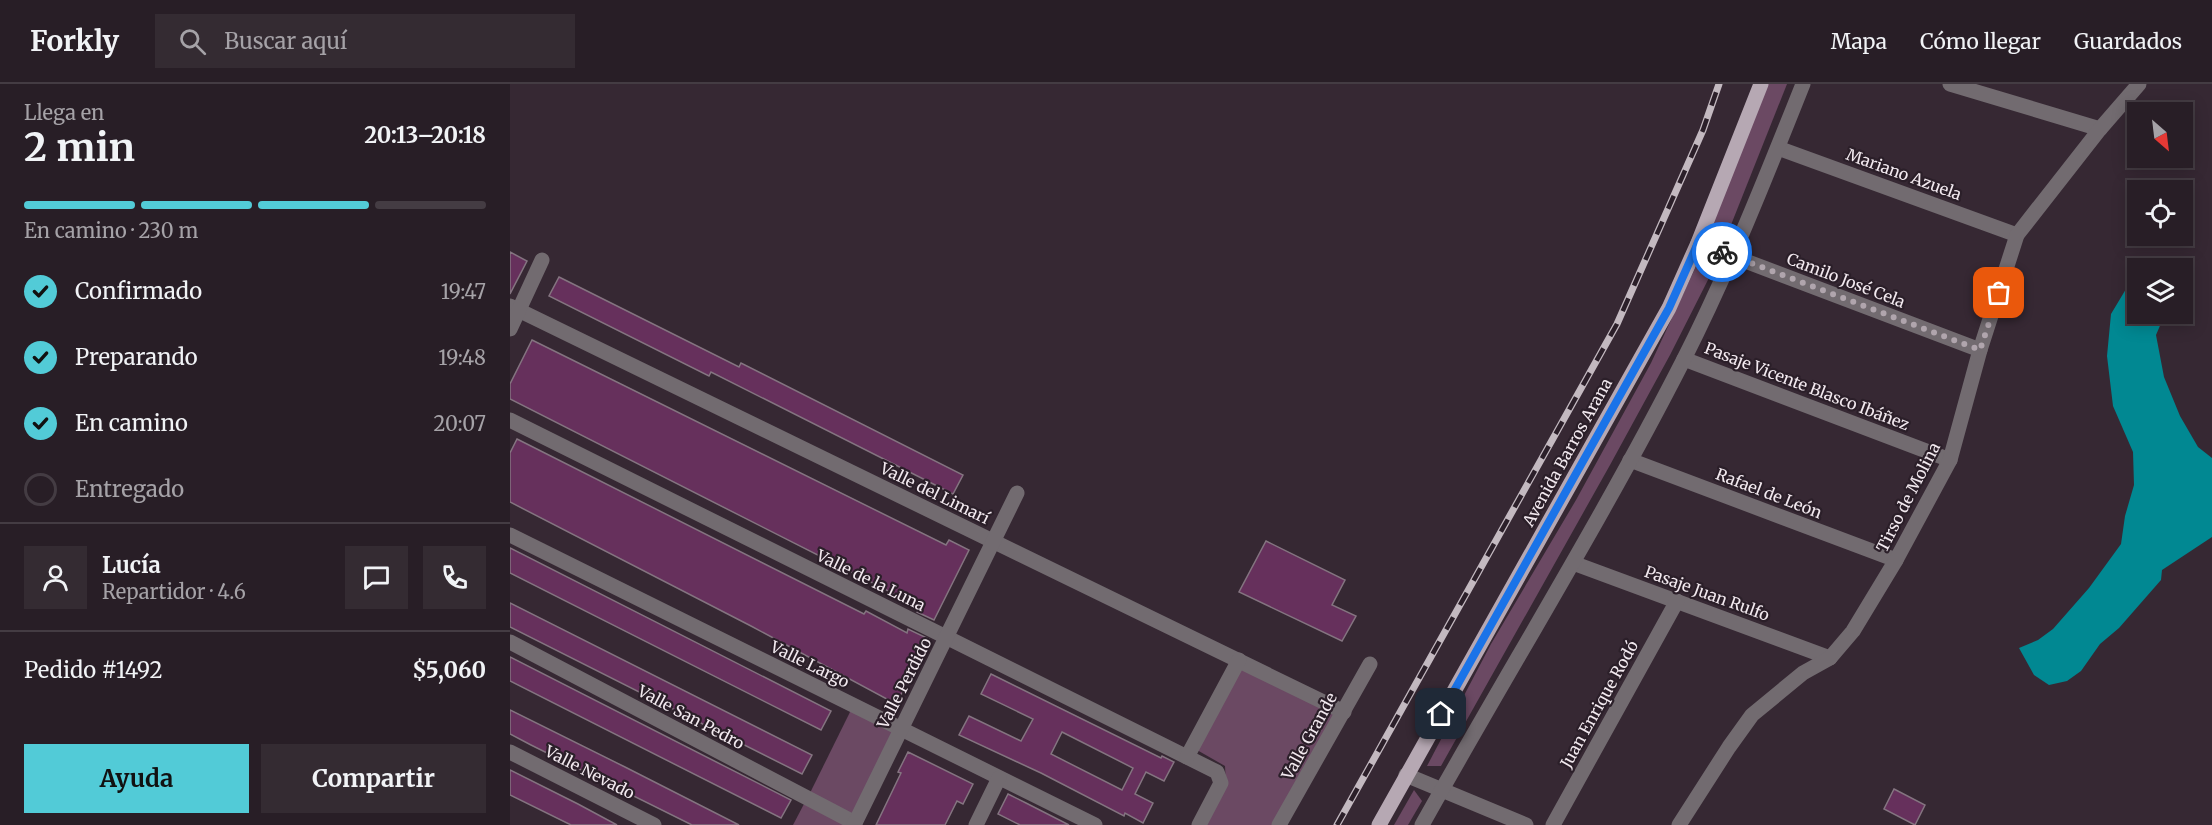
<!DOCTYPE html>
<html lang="es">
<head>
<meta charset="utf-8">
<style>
  body { margin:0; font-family:Merriweather,serif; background:#342b32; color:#f1f3f6; height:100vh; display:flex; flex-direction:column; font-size:22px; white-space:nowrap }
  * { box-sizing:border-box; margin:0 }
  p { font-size:20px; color:#a5a2a7 }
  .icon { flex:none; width:33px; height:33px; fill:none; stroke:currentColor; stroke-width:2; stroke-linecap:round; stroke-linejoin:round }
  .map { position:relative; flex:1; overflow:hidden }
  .side { display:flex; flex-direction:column; background:#281e26; width:510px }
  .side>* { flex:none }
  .needle { width:39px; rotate:152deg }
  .tools { position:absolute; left:1617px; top:18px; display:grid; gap:12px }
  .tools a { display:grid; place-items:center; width:66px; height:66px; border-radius:0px; background:#281e26; box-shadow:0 3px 15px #0003,0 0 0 2px #443c43; font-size:30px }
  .pin { position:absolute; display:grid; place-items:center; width:51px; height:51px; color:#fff; margin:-26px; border-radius:12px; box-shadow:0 3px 9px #0006 }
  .courier { position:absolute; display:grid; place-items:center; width:60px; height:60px; margin:-30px; border:4px solid #1a73e8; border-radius:50%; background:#fff; color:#222; box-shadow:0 2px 8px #0007 }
  .summary em { font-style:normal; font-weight:700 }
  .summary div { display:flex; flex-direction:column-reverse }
  .summary { display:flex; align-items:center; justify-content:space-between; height:102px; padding:0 24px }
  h1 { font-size:39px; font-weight:700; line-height:45px }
  .bar { display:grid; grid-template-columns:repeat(4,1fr); gap:9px 6px; align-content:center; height:72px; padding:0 24px }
  .bar i { height:8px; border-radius:4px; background:#443c43 }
  .bar .current { background:#52cbd7 }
  .bar p { grid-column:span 4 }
  .line { display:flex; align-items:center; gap:15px; padding:0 24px; border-top:2px solid #443c43 }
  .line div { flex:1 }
  .round { display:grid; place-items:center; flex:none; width:63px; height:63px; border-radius:0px; background:#342b32 }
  ol { padding:0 24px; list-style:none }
  li { display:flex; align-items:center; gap:18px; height:66px }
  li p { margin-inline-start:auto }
  li .icon { padding:6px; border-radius:50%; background:#52cbd7; color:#111; stroke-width:4 }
  li:last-child { color:#a5a2a7 }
  li i { width:33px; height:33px; border:3px solid #443c43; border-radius:50% }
  .action { display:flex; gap:12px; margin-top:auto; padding:12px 24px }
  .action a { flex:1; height:69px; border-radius:0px; background:#52cbd7; color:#111; font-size:24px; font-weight:700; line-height:69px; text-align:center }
  .action a+a { background:#342b32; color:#f1f3f6 }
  header { display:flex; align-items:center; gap:36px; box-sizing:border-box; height:84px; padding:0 30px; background:#281e26; border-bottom:2px solid #443c43 }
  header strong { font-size:28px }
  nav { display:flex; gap:33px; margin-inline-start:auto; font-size:21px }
  .search { width:420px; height:54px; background:#342b32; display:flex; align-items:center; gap:15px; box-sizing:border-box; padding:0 21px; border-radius:0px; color:#a5a2a7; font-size:22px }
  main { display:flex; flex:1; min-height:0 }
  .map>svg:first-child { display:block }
  .green { fill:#6b4963 }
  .water { fill:#018892 }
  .building { fill:#66305c; stroke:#847480; stroke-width:1.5; fill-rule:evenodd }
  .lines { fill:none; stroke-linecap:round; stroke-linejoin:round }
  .minor { stroke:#726b70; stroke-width:15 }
  .major { stroke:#b6a8b3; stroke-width:15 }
  .rail-casing { stroke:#c3b9c0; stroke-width:7 }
  .rail { stroke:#2b1f29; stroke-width:4.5; stroke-dasharray:14; stroke-linecap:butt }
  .done { stroke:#b0a5ad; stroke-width:6; stroke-dasharray:0 10.8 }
  .route { stroke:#1a73e8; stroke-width:8 }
  .labels { text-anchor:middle; stroke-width:4.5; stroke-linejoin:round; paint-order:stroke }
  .street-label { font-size:16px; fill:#f2e9ef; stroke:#2b1f29 }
</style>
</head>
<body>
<header>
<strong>Forkly</strong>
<div class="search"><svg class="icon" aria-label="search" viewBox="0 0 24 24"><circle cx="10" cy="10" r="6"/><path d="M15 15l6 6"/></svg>Buscar aquí</div>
<nav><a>Mapa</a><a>Cómo llegar</a><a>Guardados</a></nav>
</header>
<main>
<section class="side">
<div class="summary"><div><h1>2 min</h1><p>Llega en</p></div><em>20:13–20:18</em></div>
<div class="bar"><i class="current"></i><i class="current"></i><i class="current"></i><i></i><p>En camino · 230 m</p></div>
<ol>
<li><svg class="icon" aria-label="check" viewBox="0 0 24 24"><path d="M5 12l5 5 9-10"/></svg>Confirmado<p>19:47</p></li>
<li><svg class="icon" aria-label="check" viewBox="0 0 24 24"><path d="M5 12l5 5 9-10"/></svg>Preparando<p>19:48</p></li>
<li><svg class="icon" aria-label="check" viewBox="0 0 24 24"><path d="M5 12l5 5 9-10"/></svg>En camino<p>20:07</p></li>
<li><i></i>Entregado</li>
</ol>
<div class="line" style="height:108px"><a class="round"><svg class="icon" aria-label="person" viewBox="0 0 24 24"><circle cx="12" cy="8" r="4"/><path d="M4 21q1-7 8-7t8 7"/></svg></a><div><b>Lucía</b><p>Repartidor · 4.6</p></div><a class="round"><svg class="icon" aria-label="chat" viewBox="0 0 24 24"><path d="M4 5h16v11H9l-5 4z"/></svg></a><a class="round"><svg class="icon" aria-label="phone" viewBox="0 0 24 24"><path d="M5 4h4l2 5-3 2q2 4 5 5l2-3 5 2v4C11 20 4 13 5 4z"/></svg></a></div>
<div class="line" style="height:78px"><div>Pedido #1492</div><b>$5,060</b></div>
<div class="action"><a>Ayuda</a><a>Compartir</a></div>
</section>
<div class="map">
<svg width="1702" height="741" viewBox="0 0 1702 741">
  <rect width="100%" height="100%" fill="#362833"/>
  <g class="green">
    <path d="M1257,0H1277L1215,156L1199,150Z"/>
    <path d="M1189,176L1204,184L1160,271L1100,381L931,682H917L981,560L1066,416L1141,279Z"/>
    <path d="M733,577L828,625L763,741H695L716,700L715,682L687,666Z"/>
    <path d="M342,624L384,645L342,731L300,709Z"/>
    <path d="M904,706L912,717L898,741H884Z"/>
    <path d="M294,720L335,741H283Z"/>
  </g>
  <path class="water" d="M1627,192L1628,230H1655L1646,251L1654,293L1670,332L1688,363L1702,374V453L1652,486L1651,496L1609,544L1590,560L1571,587L1557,597L1539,601L1524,591L1509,564L1528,556L1543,545L1579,504L1611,460L1615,432L1624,401L1623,368L1603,322L1597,272L1601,230L1616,205Z"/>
  <g class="building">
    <path d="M0,168L17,177L0,210Z"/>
    <path d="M49,193L229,283L231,279L453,391L443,410L201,288L199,292L39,212Z"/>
    <path d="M22,256L436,461L439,456L459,466L424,536L407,528L409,523L363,499L0,315V300Z"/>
    <path d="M7,355L354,530L356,527L397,549L398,545L419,555L386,620L241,542L0,418V369Z"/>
    <path d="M756,457L835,496L822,521L846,532L832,557L729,508Z"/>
    <path d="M0,464L321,627L311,646L0,489Z"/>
    <path d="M0,519L302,671L292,690L0,543Z"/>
    <path d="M0,573L281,716L271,734L0,597Z"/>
    <path d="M481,590L651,674L652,672L664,678L654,697L636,688L625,710L643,719L633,739L615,729L614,732L531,689L449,651L459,632L511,657L523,635L471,610ZM552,648L623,684L612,706L541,670Z"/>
    <path d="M0,626L115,683L229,741H182L21,661L0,650Z"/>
    <path d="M398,668L463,700L453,720L447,717L435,741H366L391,689L388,688Z"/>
    <path d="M0,686L68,720L107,741H61L0,711Z"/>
    <path d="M1384,705L1415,721L1405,741L1374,725Z"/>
    <path d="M498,710L516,719L559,741H510L488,730Z"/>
  </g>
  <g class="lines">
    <g class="minor">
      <path d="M1440,0L1590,45"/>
      <path d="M1268,64L1507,151"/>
      <path d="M1188,159L1470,266"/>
      <path d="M0,222L834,628"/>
      <path d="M0,245L32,176"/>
      <path d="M1174,275L1440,376"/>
      <path d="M0,336L707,688L711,699L689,741"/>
      <path d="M1120,376L1386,476"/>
      <path d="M0,451L585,741"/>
      <path d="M1063,479L1320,574"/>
      <path d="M0,558L345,739"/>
      <path d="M0,668L144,741"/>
      <path d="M677,673L729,576"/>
      <path d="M896,691L1016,741"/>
      <path d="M344,741L507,409"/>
      <path d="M466,741L489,694"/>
      <path d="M769,741L860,580"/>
      <path d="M912,741C999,585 1093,434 1174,275C1219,186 1256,93 1293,0"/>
      <path d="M1043,741L1167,517"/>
      <path d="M1169,741L1219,663L1242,631L1293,589L1320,574L1343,547L1386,476L1440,376L1470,266L1507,151L1590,45L1629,0"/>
    </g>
    <path class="major" d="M869,741L1159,224L1188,159L1251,0"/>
    <defs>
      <path id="rail" d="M827,741L1107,240L1193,46L1209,0"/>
    </defs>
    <use href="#rail" class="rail-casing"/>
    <use href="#rail" class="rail"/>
  </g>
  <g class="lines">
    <path class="done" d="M1212,168L1470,266L1489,209"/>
    <path class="route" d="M931,630L1159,224L1188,159L1212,168"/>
  </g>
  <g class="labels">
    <g class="street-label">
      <text transform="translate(1394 90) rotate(20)" y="6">Mariano Azuela</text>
      <text transform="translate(1336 196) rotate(21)" y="6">Camilo José Cela</text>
      <text transform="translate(1297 302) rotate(21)" y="6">Pasaje Vicente Blasco Ibáñez</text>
      <text transform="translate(1057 368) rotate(-61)" y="6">Avenida Barros Arana</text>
      <text transform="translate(425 409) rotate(26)" y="6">Valle del Limarí</text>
      <text transform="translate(1259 409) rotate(21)" y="6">Rafael de León</text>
      <text transform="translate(1398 413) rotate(-63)" y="6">Tirso de Molina</text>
      <text transform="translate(361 496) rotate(26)" y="6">Valle de la Luna</text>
      <text transform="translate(1197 509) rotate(20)" y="6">Pasaje Juan Rulfo</text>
      <text transform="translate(300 580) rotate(26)" y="6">Valle Largo</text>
      <text transform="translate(394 599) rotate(-63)" y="6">Valle Perdido</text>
      <text transform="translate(1089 620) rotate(-61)" y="6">Juan Enrique Rodó</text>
      <text transform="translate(181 633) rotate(28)" y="6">Valle San Pedro</text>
      <text transform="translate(799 652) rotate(-61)" y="6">Valle Grande</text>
      <text transform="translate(80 688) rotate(27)" y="6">Valle Nevado</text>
    </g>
  </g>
</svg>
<div class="tools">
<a><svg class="needle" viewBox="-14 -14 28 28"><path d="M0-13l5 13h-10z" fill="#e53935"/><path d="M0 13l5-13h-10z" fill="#a5a2a7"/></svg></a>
<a><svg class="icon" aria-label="locate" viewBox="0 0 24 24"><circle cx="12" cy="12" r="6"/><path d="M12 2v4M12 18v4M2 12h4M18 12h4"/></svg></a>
<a><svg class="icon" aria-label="layers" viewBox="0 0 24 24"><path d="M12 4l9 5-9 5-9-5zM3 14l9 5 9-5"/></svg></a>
</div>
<div class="pin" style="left:1489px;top:209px;background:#ea580c"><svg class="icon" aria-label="bag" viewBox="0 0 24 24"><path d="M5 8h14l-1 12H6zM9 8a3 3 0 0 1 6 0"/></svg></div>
<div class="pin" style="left:931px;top:630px;background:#1f2937"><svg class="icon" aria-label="home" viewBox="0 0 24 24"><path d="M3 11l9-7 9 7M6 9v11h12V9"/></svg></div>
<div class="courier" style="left:1212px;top:168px"><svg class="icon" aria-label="bike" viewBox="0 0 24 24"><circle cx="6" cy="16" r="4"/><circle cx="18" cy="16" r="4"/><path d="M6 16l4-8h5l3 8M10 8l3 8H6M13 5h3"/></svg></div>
</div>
</main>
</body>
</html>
